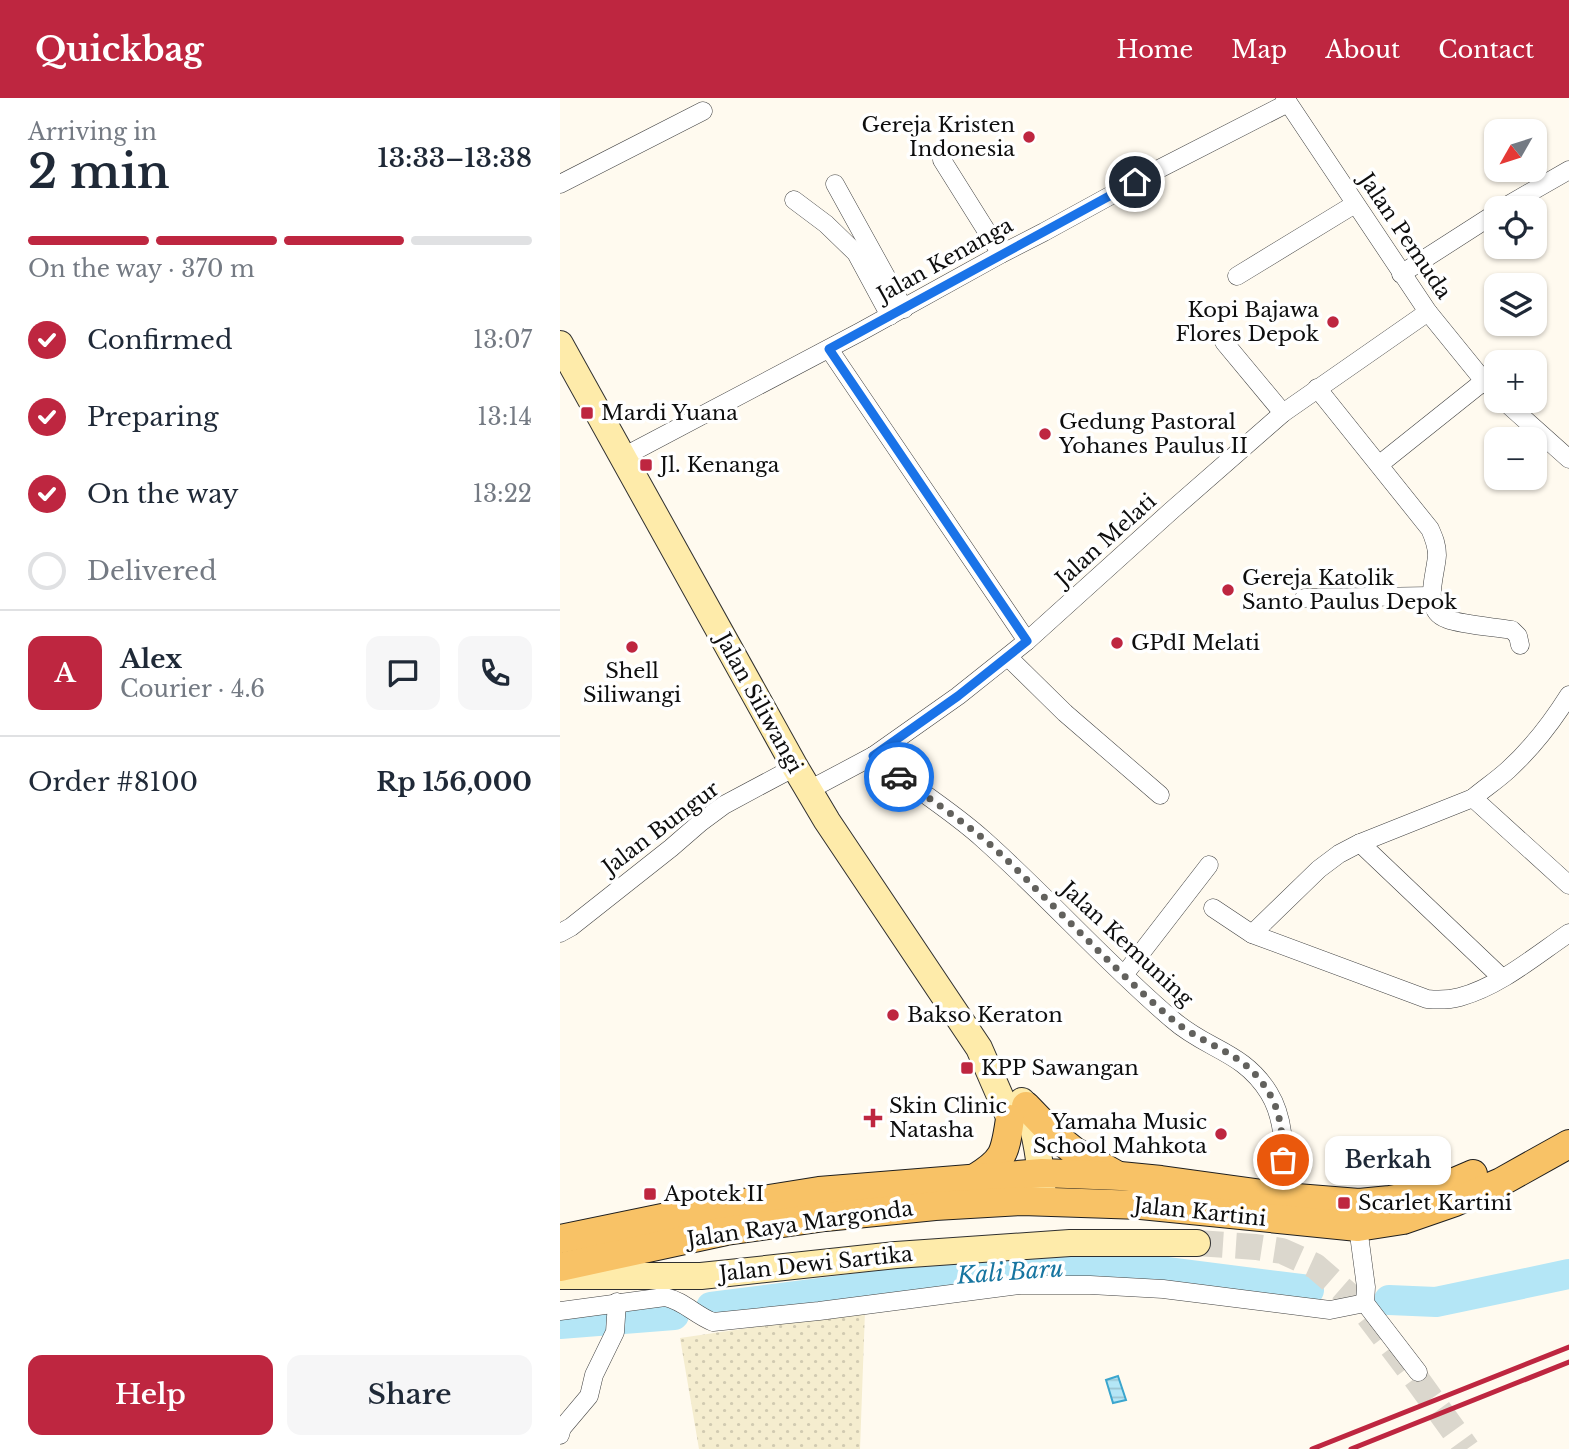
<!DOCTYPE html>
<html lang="en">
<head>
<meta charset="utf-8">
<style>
  body { margin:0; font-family:"Libre Baskerville",serif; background:#f6f6f7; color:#1f2937; height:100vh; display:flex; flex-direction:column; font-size:26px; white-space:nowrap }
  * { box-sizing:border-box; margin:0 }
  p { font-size:23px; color:#747a83 }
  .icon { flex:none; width:38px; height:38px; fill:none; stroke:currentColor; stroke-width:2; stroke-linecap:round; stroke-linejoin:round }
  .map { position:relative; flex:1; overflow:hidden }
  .details { display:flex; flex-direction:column; background:#fff; width:560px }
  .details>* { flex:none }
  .needle { width:46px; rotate:231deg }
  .fabs { position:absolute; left:924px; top:21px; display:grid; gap:14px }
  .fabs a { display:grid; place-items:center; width:63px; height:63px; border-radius:14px; background:#fff; box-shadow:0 2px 5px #0004; font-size:35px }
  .pin { position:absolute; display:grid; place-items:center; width:60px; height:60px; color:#fff; margin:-30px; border:4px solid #fff; border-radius:50%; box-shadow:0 2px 7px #0007 }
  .courier { position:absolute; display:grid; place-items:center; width:70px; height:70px; margin:-35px; border:5px solid #1a73e8; border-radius:50%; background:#fff; color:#222; box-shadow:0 2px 9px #0007 }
  .bubble { position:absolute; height:49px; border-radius:14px; background:#fff; box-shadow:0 2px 5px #0004; font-size:23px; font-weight:600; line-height:49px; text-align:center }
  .headline em { font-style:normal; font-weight:600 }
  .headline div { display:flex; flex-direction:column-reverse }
  .headline { display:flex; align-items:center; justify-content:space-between; height:119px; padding:0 28px }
  h1 { font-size:46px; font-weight:600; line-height:52px }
  .bar { display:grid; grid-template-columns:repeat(4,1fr); gap:10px 7px; align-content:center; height:84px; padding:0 28px }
  .bar i { height:9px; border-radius:5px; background:#e0e1e3 }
  .bar .selected { background:#be2640 }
  .bar p { grid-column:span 4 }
  .line { display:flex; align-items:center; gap:18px; padding:0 28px; border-top:2px solid #e0e1e3 }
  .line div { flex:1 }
  .round { display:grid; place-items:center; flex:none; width:74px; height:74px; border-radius:14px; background:#f6f6f7 }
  ol { padding:0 28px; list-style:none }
  li { display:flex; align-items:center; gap:21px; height:77px }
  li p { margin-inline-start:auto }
  li .icon { padding:7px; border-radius:50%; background:#be2640; color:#fff; stroke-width:4 }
  li:last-child { color:#747a83 }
  li i { width:38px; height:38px; border:4px solid #e0e1e3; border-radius:50% }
  .cta { display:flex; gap:14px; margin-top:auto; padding:14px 28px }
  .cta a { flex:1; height:80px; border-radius:14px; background:#be2640; color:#fff; font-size:28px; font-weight:600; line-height:80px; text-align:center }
  .cta a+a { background:#f6f6f7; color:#1f2937 }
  header { display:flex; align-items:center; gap:42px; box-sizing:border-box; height:98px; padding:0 35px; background:#be2640; color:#fff }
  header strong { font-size:33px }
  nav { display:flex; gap:38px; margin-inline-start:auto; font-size:24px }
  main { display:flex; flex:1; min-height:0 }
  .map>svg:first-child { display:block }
  .farmland { fill:url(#farmland-dots) }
  .water { fill:url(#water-rules); stroke:#3ba5cd; stroke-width:2 }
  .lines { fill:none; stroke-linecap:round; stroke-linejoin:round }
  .river { stroke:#b4e6f6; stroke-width:30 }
  .secondary-tunnel { stroke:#dbd7cd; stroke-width:26; stroke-dasharray:26 13; stroke-linecap:butt }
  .minor-casing { stroke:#414141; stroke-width:19 }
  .secondary-casing { stroke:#303030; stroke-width:28 }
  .primary-casing { stroke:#1f1f1f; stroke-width:30 }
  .minor { stroke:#fff; stroke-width:18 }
  .secondary { stroke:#feebaa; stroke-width:26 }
  .primary { stroke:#f8c266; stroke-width:28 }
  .rail { stroke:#be2640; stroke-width:5 }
  .done { stroke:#62615d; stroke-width:7; stroke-dasharray:0 12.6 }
  .route { stroke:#1a73e8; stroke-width:9 }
  .poi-dot { fill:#be2640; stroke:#fff; stroke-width:2.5 }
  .labels { text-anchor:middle; stroke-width:7; stroke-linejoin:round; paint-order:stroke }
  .poi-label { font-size:21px; fill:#0e0e0e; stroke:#fff; text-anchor:start }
  .street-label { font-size:21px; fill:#0e0e0e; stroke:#fff }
  .water-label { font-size:23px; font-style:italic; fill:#1775a0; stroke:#fff }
</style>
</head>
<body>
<header>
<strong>Quickbag</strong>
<nav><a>Home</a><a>Map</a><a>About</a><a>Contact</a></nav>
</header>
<main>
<section class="details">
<div class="headline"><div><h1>2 min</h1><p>Arriving in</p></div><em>13:33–13:38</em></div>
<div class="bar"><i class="selected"></i><i class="selected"></i><i class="selected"></i><i></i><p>On the way · 370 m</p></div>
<ol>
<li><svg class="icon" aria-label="check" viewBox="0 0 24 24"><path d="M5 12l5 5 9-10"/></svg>Confirmed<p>13:07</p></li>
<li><svg class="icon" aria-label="check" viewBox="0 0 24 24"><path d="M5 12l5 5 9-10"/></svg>Preparing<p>13:14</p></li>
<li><svg class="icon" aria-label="check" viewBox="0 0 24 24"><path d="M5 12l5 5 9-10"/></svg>On the way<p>13:22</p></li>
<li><i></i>Delivered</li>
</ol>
<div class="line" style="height:126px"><b class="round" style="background:#be2640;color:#fff">A</b><div><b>Alex</b><p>Courier · 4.6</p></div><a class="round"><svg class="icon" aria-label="chat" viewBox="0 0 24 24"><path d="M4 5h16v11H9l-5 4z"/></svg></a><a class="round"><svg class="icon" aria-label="phone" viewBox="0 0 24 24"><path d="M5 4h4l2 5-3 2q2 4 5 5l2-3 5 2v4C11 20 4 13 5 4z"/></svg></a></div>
<div class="line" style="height:91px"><div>Order #8100</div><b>Rp 156,000</b></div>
<div class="cta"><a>Help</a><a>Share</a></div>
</section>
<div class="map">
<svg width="1009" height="1351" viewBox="0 0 1009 1351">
  <defs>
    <pattern id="farmland-dots" width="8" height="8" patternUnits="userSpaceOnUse" patternTransform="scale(1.75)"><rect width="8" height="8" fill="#f5edcf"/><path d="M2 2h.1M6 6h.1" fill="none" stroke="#d1cab1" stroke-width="1.8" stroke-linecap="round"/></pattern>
    <pattern id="water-rules" width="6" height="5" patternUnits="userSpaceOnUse" patternTransform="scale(1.75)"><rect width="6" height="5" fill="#b4e6f6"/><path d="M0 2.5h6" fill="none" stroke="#9ac4d2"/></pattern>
  </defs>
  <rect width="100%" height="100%" fill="#fffaef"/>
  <path class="farmland" d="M305,1213L300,1351H139L120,1240Z"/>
  <path class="water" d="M558,1278L566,1302L553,1305L546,1282Z"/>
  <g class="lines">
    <g class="river">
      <path d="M829,1202L876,1204L1009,1176"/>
      <path d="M151,1209L422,1174L496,1169L591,1172L749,1192"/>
      <path d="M0,1226L114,1217"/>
    </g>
    <path class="secondary-tunnel" d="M637,1145L696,1149L722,1153L755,1168L801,1208L855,1279L907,1351"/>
    <defs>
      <g id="minor">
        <path d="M725,0L868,214L924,283L936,295"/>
        <path d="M382,62L441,156"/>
        <path d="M0,86L143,13"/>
        <path d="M275,86L344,211"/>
        <path d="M234,102L266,126L296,155L330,218"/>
        <path d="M943,110L1009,72"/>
        <path d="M841,176L936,115"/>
        <path d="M677,178L795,106"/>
        <path d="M664,244L723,315"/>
        <path d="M269,251L467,543"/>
        <path d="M757,290L870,431C874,440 877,447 877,457C876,477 861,512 887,521C903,527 934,529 952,532L958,538L960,547"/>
        <path d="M944,303L1009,361"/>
        <path d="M63,359L300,234L441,156L484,134L597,72L728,5"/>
        <path d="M820,366L924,283"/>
        <path d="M744,500L871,498"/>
        <path d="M448,559L505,615L600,697"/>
        <path d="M1009,597C992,624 972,650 948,672C937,682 925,690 913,700L1009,787"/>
        <path d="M313,658C349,687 390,711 424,742C489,800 547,866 613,922C647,952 683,953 709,995C728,1026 723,1065 724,1099"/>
        <path d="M249,692L313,658L398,598L467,543L611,413L723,315L868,214"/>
        <path d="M800,745L942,880"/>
        <path d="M653,810L692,836L867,901C878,902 889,902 900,899C940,888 975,858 1009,835"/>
        <path d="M0,835L11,829L111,750L141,724L164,707L235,669"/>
        <path d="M692,836L759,771L779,756L800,745L913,700"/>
        <path d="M564,877L649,767"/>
        <path d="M798,1129L806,1189L805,1205L858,1274"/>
        <path d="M0,1213L105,1199C124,1203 135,1217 153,1224L259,1213L460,1187H530L603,1191L770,1212L805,1205"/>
        <path d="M0,1337L2,1330L29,1298L34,1277L55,1234L57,1204"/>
      </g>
      <g id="secondary">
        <path d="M0,246L235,669L267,723L419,950L450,1021"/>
        <path d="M462,1003C476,1022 482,1079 483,1103"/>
        <path d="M0,1178H141L336,1157L510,1145H637"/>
      </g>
      <g id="primary">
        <path d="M466,1008L494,1037L514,1053L555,1076"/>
        <path d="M415,1080C445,1062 445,1054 450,1021"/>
        <path d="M0,1141L146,1111L259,1093L482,1075L560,1078L601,1082L724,1099L799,1105L830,1102L861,1096L892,1085L913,1076"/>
        <path d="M0,1169L166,1133L265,1119L375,1108L462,1103L581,1107L798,1129L843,1122L895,1104L941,1084L1009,1046"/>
      </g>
    </defs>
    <use href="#minor" class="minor-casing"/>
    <use href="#secondary" class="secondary-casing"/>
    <use href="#primary" class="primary-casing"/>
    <use href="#minor" class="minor"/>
    <use href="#secondary" class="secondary"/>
    <use href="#primary" class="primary"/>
    <g class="rail">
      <path d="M752,1351L1009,1249"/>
      <path d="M791,1351L1009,1264"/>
    </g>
  </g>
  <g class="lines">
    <path class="done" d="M339,679C366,698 394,717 420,738C441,755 460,775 478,793C523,837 566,882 613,922C640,945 678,953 700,982C721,1008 722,1030 723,1062"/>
    <path class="route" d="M339,679L313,658L398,598L467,543L269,251L575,84"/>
  </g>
  <g class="poi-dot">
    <circle cx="469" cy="39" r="7"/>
    <circle cx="773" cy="224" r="7"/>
    <rect x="20" y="308" width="14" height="14" rx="3.5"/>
    <circle cx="485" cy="336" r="7"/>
    <rect x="79" y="360" width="14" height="14" rx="3.5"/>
    <circle cx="668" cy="492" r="7"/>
    <circle cx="557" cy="545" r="7"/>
    <circle cx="72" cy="549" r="7"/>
    <circle cx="333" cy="917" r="7"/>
    <rect x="400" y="963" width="14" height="14" rx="3.5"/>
    <path d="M309.5 1009.5h7v7h7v7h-7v7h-7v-7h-7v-7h7z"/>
    <circle cx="661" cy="1036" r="7"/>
    <rect x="83" y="1089" width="14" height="14" rx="3.5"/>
    <rect x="777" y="1098" width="14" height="14" rx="3.5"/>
  </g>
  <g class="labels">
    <g class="poi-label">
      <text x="455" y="34" text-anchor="end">Gereja Kristen<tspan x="455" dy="24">Indonesia</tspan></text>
      <text x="759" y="219" text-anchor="end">Kopi Bajawa<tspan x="759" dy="24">Flores Depok</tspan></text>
      <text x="41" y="322">Mardi Yuana</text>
      <text x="499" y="331">Gedung Pastoral<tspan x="499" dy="24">Yohanes Paulus II</tspan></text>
      <text x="100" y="374">Jl. Kenanga</text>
      <text x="682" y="487">Gereja Katolik<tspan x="682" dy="24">Santo Paulus Depok</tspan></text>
      <text x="571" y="552">GPdI Melati</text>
      <text x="72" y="580" text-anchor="middle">Shell<tspan x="72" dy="24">Siliwangi</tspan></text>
      <text x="347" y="924">Bakso Keraton</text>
      <text x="421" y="977">KPP Sawangan</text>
      <text x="329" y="1015">Skin Clinic<tspan x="329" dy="24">Natasha</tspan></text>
      <text x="647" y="1031" text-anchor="end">Yamaha Music<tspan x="647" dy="24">School Mahkota</tspan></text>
      <text x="104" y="1103">Apotek II</text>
      <text x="798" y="1112">Scarlet Kartini</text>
    </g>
    <g class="street-label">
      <text transform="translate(845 138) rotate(56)" y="7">Jalan Pemuda</text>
      <text transform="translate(385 162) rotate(-29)" y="7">Jalan Kenanga</text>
      <text transform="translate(546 442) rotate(-42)" y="7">Jalan Melati</text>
      <text transform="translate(199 605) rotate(61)" y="7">Jalan Siliwangi</text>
      <text transform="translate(101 730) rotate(-37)" y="7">Jalan Bungur</text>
      <text transform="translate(567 846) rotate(43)" y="7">Jalan Kemuning</text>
      <text transform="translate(640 1114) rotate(6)" y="7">Jalan Kartini</text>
      <text transform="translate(240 1126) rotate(-8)" y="7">Jalan Raya Margonda</text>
      <text transform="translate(256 1166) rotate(-6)" y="7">Jalan Dewi Sartika</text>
    </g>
    <g class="water-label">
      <text transform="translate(450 1174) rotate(-4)" y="8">Kali Baru</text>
    </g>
  </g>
</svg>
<div class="fabs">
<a><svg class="needle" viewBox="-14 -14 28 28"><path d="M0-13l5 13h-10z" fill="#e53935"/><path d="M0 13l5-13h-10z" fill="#747a83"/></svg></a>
<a><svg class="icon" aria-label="locate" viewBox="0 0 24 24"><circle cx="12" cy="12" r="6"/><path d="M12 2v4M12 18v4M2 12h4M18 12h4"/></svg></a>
<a><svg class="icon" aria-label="layers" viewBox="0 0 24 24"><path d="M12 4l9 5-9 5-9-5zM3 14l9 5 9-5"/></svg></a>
<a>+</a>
<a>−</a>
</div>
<div class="pin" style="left:723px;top:1062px;background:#ea580c"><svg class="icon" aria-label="bag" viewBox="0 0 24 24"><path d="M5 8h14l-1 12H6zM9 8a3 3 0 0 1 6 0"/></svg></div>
<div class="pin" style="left:575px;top:84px;background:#1f2937"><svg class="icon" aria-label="home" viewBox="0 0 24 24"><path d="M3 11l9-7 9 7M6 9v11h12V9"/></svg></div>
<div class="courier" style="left:339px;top:679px"><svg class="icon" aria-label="car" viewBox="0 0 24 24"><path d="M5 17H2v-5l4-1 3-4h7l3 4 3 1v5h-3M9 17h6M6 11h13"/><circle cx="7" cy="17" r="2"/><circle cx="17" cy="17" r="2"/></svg></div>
<div class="bubble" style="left:765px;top:1038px;width:126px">Berkah</div>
</div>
</main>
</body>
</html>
